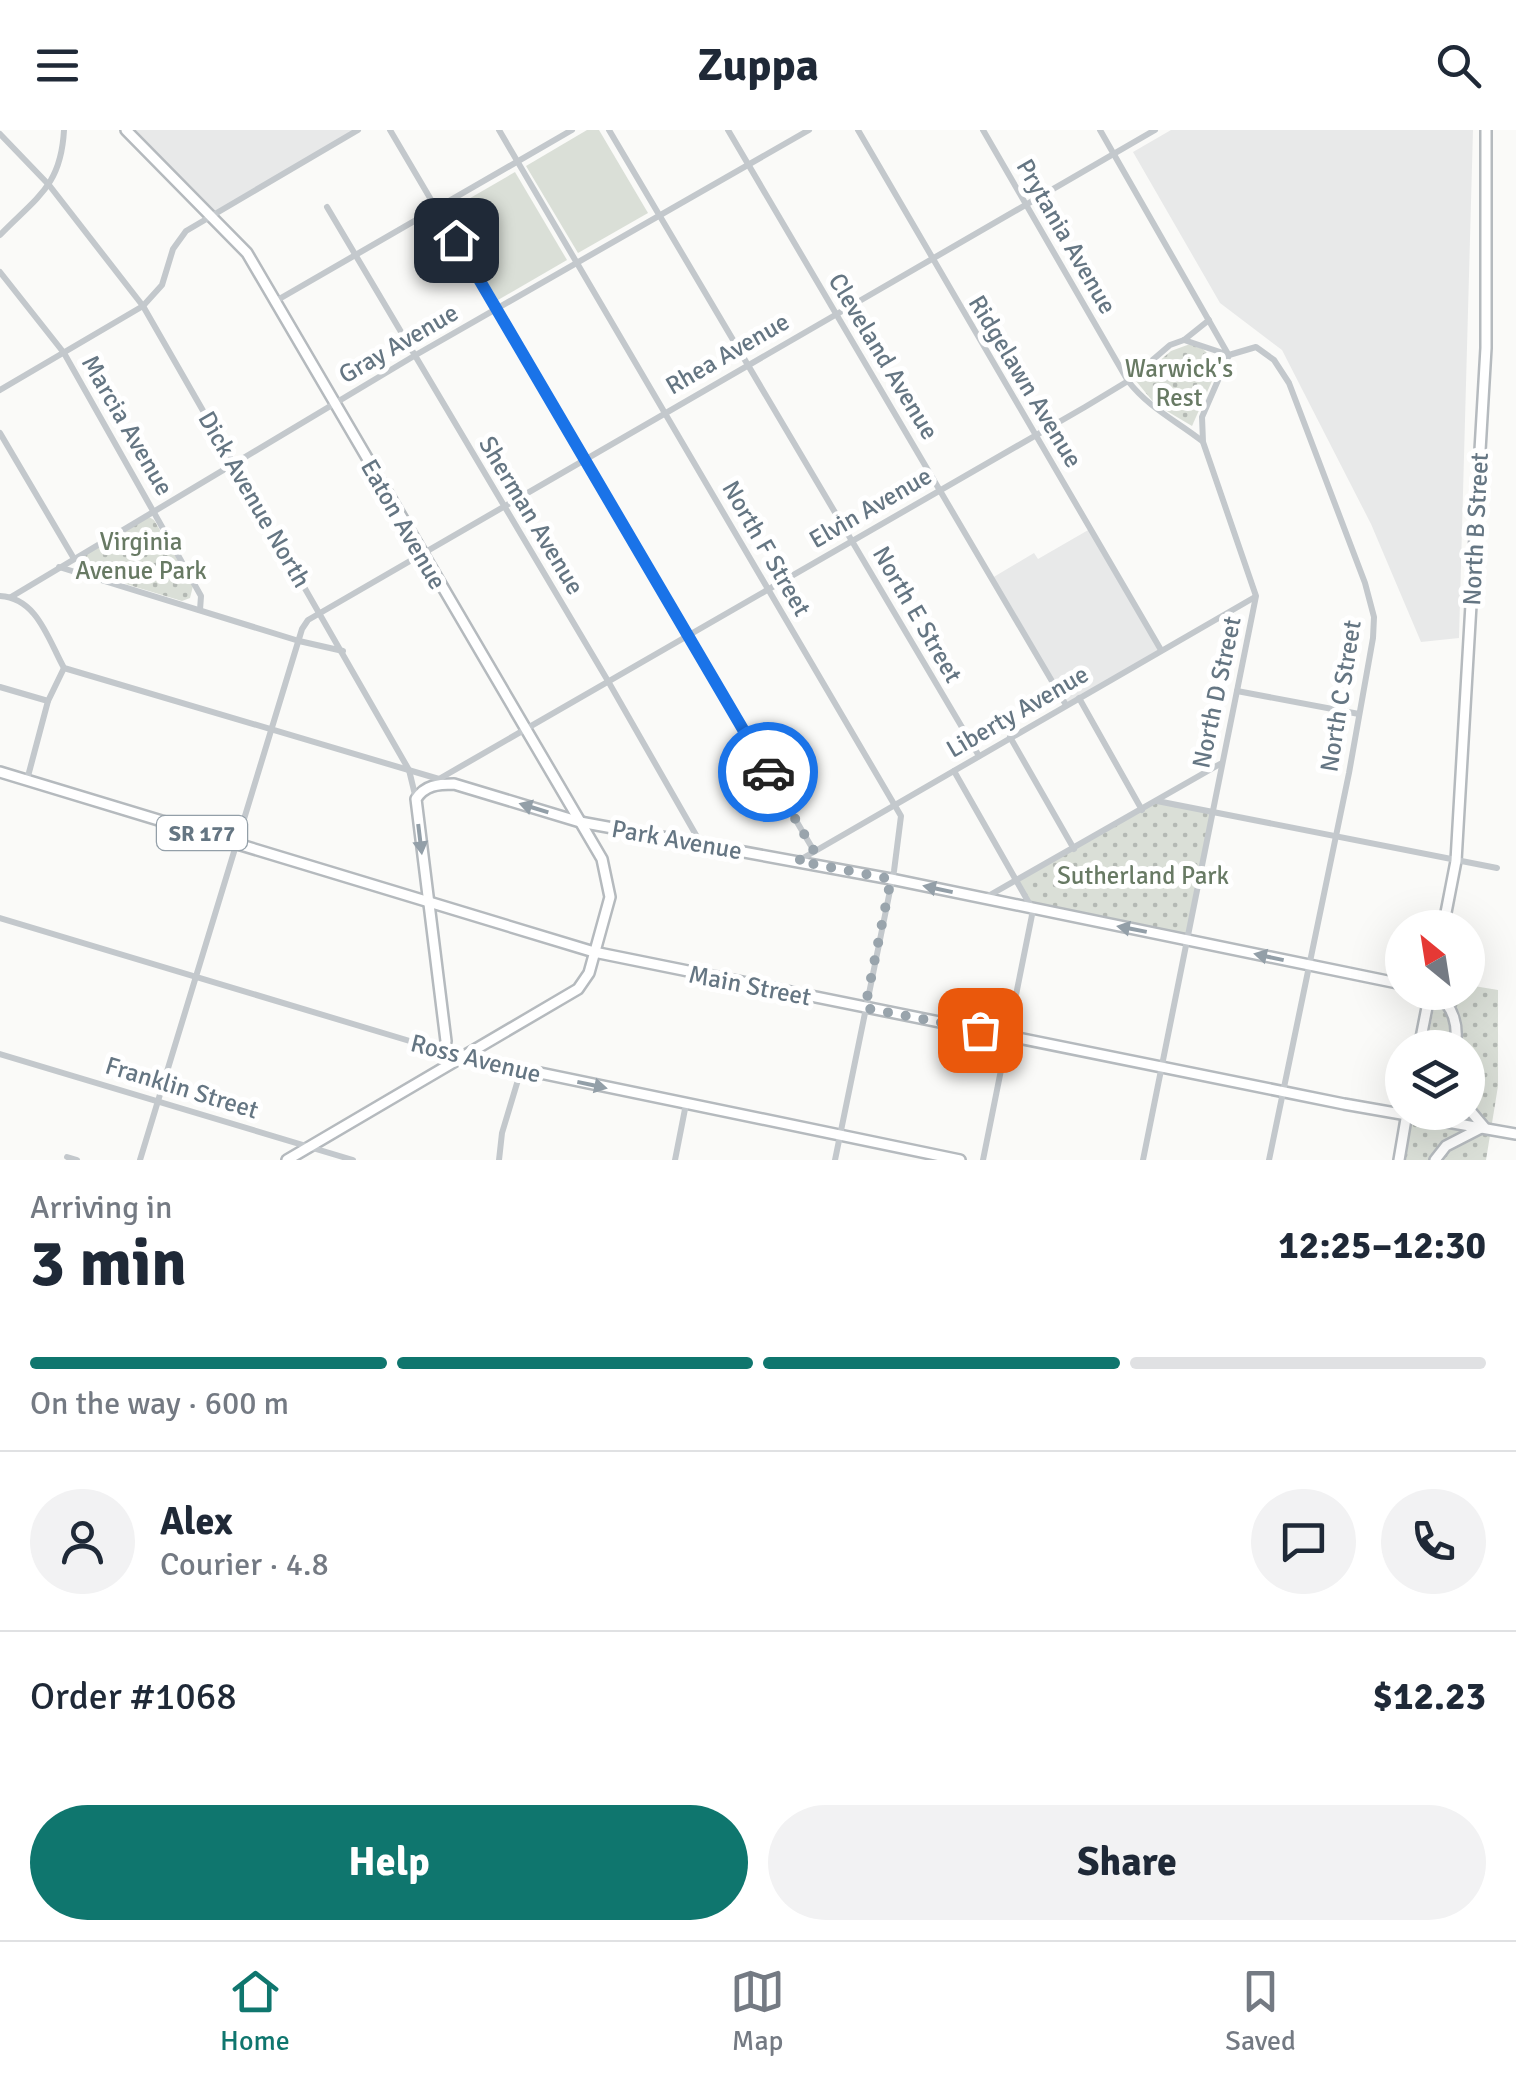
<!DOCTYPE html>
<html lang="en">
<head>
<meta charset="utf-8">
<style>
  body { margin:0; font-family:Signika,sans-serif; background:#f2f2f3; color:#1f2937; height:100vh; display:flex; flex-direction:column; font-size:38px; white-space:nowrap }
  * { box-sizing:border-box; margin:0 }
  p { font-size:32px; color:#747a83 }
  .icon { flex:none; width:55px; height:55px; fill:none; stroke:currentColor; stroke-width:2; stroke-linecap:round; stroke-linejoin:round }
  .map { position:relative; height:1030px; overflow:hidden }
  .panel { display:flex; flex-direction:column; background:#fff; flex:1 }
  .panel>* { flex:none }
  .needle { width:65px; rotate:330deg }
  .tools { position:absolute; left:1385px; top:780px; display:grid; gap:20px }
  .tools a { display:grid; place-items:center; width:100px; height:100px; border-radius:50%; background:#fff; box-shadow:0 10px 40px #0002; font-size:50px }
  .pin { position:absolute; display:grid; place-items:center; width:85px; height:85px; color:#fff; margin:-42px; border-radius:20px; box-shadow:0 5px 15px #0006 }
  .courier { position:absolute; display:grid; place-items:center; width:100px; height:100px; margin:-50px; border:8px solid #1a73e8; border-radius:50%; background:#fff; color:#222; box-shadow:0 2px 12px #0007 }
  .headline em { font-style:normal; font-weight:800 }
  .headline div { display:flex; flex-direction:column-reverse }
  .headline { display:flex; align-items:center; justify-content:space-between; height:170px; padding:0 30px }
  h1 { font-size:65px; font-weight:800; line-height:75px }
  .bar { display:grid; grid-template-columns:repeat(4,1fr); gap:15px 10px; align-content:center; height:120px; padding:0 30px }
  .bar i { height:12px; border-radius:8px; background:#e0e1e3 }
  .bar .on { background:#0f766e }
  .bar p { grid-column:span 4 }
  .line { display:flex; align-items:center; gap:25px; padding:0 30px; border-top:2px solid #e0e1e3 }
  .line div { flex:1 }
  .round { display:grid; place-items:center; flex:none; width:105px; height:105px; border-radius:52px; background:#f2f2f3 }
  .button { display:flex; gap:20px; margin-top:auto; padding:20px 30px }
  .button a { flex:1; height:115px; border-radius:60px; background:#0f766e; color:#fff; font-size:40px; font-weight:800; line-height:115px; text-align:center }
  .button a+a { background:#f2f2f3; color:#1f2937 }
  header { display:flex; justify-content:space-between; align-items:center; height:130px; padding:0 30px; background:#fff; font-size:45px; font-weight:800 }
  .tab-bar { display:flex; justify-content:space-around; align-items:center; height:140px; border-top:2px solid #e0e1e3; background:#fff; font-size:28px; color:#747a83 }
  .tab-bar a { display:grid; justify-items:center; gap:5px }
  .tab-bar .on { color:#0f766e }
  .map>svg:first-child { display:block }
  .built { fill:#e8e9e9 }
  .grass { fill:#dadfd7 }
  .park { fill:url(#park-dots) }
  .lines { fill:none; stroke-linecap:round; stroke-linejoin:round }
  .major-casing { stroke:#b5babe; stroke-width:14 }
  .minor { stroke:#c3c8cc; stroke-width:6 }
  .major { stroke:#fff; stroke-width:9 }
  .oneway { fill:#939fa8 }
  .done { stroke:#99a4ac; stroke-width:10; stroke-dasharray:0 18 }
  .route { stroke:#1a73e8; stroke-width:12 }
  .labels { text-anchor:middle; stroke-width:10; stroke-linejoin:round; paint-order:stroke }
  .shield { fill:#fff; stroke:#939fa8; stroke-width:2.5 }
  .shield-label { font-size:22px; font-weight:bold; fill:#657683 }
  .street-label { font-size:25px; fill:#657683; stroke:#fff }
  .park-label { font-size:25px; fill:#687a64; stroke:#fff }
</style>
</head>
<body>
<header><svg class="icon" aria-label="menu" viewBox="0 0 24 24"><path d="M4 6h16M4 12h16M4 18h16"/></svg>Zuppa<svg class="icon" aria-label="search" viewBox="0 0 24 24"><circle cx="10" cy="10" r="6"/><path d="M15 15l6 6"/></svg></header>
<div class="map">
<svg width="1516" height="1030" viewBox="0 0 1516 1030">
  <defs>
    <pattern id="park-dots" width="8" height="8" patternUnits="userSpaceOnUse" patternTransform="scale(2.5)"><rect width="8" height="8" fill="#dadfd7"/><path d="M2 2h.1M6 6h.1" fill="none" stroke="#b4b9b4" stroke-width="1.8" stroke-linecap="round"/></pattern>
  </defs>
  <rect width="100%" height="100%" fill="#fafaf8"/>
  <g class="built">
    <path d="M126,0H358L209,85Z"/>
    <path d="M1171,0H1473L1459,508L1421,512L1371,394L1282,220L1220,173L1133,22Z"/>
    <path d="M1090,399L1161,520L1066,575L992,448L1034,423L1038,429Z"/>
  </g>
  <g class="grass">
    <path d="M587,0H599L648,83L578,123L526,36Z"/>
    <path d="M515,42L567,130L498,170L446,82Z"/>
  </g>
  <g class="park">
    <path d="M1190,214L1203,219L1217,233L1216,242L1192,296L1155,274L1136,251L1171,221Z"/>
    <path d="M149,387L154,390L193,456L190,468L182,471L86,442L83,437L85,423Z"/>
    <path d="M1157,671L1211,682L1187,809L1033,780L1017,751Z"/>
    <path d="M1468,855L1498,860V956L1486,1030H1403L1413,983L1468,982V918L1426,917L1437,863L1468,862Z"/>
  </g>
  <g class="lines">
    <defs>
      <g id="major">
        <path d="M126,0L247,123L602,729L610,767L589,843L578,859L287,1030"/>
        <path d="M0,642L594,822L1344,974L1516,1004"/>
        <path d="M1443,798L1456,731L1486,218V0"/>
        <path d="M1435,862C1454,877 1459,895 1455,918"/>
        <path d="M1419,918L1430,862"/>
        <path d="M444,922L446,911L416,669C425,655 438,654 454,654L580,692L891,749L1402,854"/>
        <path d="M463,927L960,1030"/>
        <path d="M1468,978L1484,997"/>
        <path d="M1399,1030L1407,983"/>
        <path d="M1435,1030L1446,1016L1481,998"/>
      </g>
    </defs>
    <use href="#major" class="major-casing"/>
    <g class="minor">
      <path d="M390,0L814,721"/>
      <path d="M499,0L901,686L894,741L835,1030"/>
      <path d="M609,0L979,626"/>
      <path d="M728,0L1066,575"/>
      <path d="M858,0L1161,520"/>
      <path d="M983,0L1128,251C1149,278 1175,290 1202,311"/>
      <path d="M1100,0L1228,224"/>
      <path d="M0,4L49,55L143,176L409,640L416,669"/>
      <path d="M327,77L608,551L700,712"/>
      <path d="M0,105C37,67 61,56 64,0"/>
      <path d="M0,142L64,223L201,466L200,480"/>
      <path d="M274,172L572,0"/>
      <path d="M1184,210L1229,225L1256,217L1274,230L1289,253L1365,453L1374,487L1373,508L1349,643L1269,1030"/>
      <path d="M0,260L143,176L162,155L173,119L186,101L358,0"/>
      <path d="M0,303L73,427"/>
      <path d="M59,437L299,511L343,521"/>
      <path d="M0,466C37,468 48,509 64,538L439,649"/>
      <path d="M11,467L414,226L809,0"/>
      <path d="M0,557L48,571"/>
      <path d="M1237,561L1359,584"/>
      <path d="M1079,568L1142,680"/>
      <path d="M1010,607L1074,719"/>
      <path d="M954,641L1033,780L983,1030"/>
      <path d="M439,649L1085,277L1128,251L1170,215L1184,210L1209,190"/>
      <path d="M27,650L48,571L64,538"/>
      <path d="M1157,671L1497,738"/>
      <path d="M798,731L1255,467"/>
      <path d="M983,769L1220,634"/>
      <path d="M0,788L463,927"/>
      <path d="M0,924L353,1030"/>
      <path d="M67,1027L77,1030"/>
      <path d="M140,1030L302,499L308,490L1155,0"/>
      <path d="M499,1030L502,1003L521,940"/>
      <path d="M675,1030L686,974"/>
      <path d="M1143,1030L1256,466L1203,312L1202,287L1229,225"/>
    </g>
    <use href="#major" class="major"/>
  </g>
  <defs><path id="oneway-solid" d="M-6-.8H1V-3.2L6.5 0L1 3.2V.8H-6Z" transform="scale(2.5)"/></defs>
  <g class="oneway">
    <use href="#oneway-solid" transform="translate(534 678) rotate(-163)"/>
    <use href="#oneway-solid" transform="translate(420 709) rotate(83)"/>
    <use href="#oneway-solid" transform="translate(938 759) rotate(-168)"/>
    <use href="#oneway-solid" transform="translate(1132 799) rotate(-169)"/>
    <use href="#oneway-solid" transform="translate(1269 827) rotate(-168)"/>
    <use href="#oneway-solid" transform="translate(592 955) rotate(12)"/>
  </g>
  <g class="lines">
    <path class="done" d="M768,642L814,721L798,731L891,749L865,878L980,900"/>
    <path class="route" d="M456,110L768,642"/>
  </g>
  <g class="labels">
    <rect class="shield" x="157" y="686" width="90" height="34" rx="8"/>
    <g class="shield-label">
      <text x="202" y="711">SR 177</text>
    </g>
    <g class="street-label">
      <text transform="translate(1067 106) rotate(60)" y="9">Prytania Avenue</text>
      <text transform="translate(398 213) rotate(-30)" y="9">Gray Avenue</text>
      <text transform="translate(727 223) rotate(-30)" y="9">Rhea Avenue</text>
      <text transform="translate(884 226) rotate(59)" y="9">Cleveland Avenue</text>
      <text transform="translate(1026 251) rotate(59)" y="9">Ridgelawn Avenue</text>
      <text transform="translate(128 295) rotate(60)" y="9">Marcia Avenue</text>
      <text transform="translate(255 369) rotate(60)" y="9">Dick Avenue North</text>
      <text transform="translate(870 377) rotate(-30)" y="9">Elvin Avenue</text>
      <text transform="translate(532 385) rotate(59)" y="9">Sherman Avenue</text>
      <text transform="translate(404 394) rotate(60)" y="9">Eaton Avenue</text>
      <text transform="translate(1475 399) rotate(-87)" y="9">North B Street</text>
      <text transform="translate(767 418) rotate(60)" y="9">North F Street</text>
      <text transform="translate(918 484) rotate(60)" y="9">North E Street</text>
      <text transform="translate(1216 562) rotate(-78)" y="9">North D Street</text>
      <text transform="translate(1340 566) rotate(-81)" y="9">North C Street</text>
      <text transform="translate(1017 581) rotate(-30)" y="9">Liberty Avenue</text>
      <text transform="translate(677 709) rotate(10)" y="9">Park Avenue</text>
      <text transform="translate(750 855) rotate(11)" y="9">Main Street</text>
      <text transform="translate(476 928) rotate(14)" y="9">Ross Avenue</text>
      <text transform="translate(182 957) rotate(17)" y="9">Franklin Street</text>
    </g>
    <g class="park-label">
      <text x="1179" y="247">Warwick's<tspan x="1179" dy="29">Rest</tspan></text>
      <text x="141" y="420">Virginia<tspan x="141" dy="29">Avenue Park</tspan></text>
      <text x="1143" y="754">Sutherland Park</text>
    </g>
  </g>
</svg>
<div class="tools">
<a><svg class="needle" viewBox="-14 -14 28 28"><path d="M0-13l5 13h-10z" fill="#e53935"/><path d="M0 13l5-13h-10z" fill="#747a83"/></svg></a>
<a><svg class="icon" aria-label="layers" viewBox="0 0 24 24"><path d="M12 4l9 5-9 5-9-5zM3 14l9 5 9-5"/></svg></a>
</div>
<div class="pin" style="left:980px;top:900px;background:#ea580c"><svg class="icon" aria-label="bag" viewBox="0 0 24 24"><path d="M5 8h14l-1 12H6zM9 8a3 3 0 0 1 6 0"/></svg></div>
<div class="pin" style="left:456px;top:110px;background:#1f2937"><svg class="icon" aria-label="home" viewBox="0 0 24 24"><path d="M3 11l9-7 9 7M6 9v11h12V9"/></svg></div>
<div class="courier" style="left:768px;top:642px"><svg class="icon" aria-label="car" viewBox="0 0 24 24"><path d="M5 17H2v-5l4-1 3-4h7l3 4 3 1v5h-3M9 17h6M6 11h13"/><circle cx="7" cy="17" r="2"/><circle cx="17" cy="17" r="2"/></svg></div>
</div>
<section class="panel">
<div class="headline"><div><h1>3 min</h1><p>Arriving in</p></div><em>12:25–12:30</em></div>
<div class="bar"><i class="on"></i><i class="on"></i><i class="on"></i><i></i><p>On the way · 600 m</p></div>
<div class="line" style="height:180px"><a class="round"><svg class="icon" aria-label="person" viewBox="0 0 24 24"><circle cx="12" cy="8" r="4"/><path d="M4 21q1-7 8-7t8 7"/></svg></a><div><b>Alex</b><p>Courier · 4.8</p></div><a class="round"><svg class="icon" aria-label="chat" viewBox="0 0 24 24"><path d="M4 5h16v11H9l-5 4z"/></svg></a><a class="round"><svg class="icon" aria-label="phone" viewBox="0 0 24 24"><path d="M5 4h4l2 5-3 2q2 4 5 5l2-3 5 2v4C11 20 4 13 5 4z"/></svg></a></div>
<div class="line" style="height:130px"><div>Order #1068</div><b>$12.23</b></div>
<div class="button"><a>Help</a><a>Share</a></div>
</section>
<nav class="tab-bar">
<a class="on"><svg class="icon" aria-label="home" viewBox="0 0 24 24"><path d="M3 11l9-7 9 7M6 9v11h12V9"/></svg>Home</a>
<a><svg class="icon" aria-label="map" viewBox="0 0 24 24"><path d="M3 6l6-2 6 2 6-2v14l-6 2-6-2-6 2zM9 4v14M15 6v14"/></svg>Map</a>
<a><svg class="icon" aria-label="saved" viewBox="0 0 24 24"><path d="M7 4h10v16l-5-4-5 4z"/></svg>Saved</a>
</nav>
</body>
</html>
